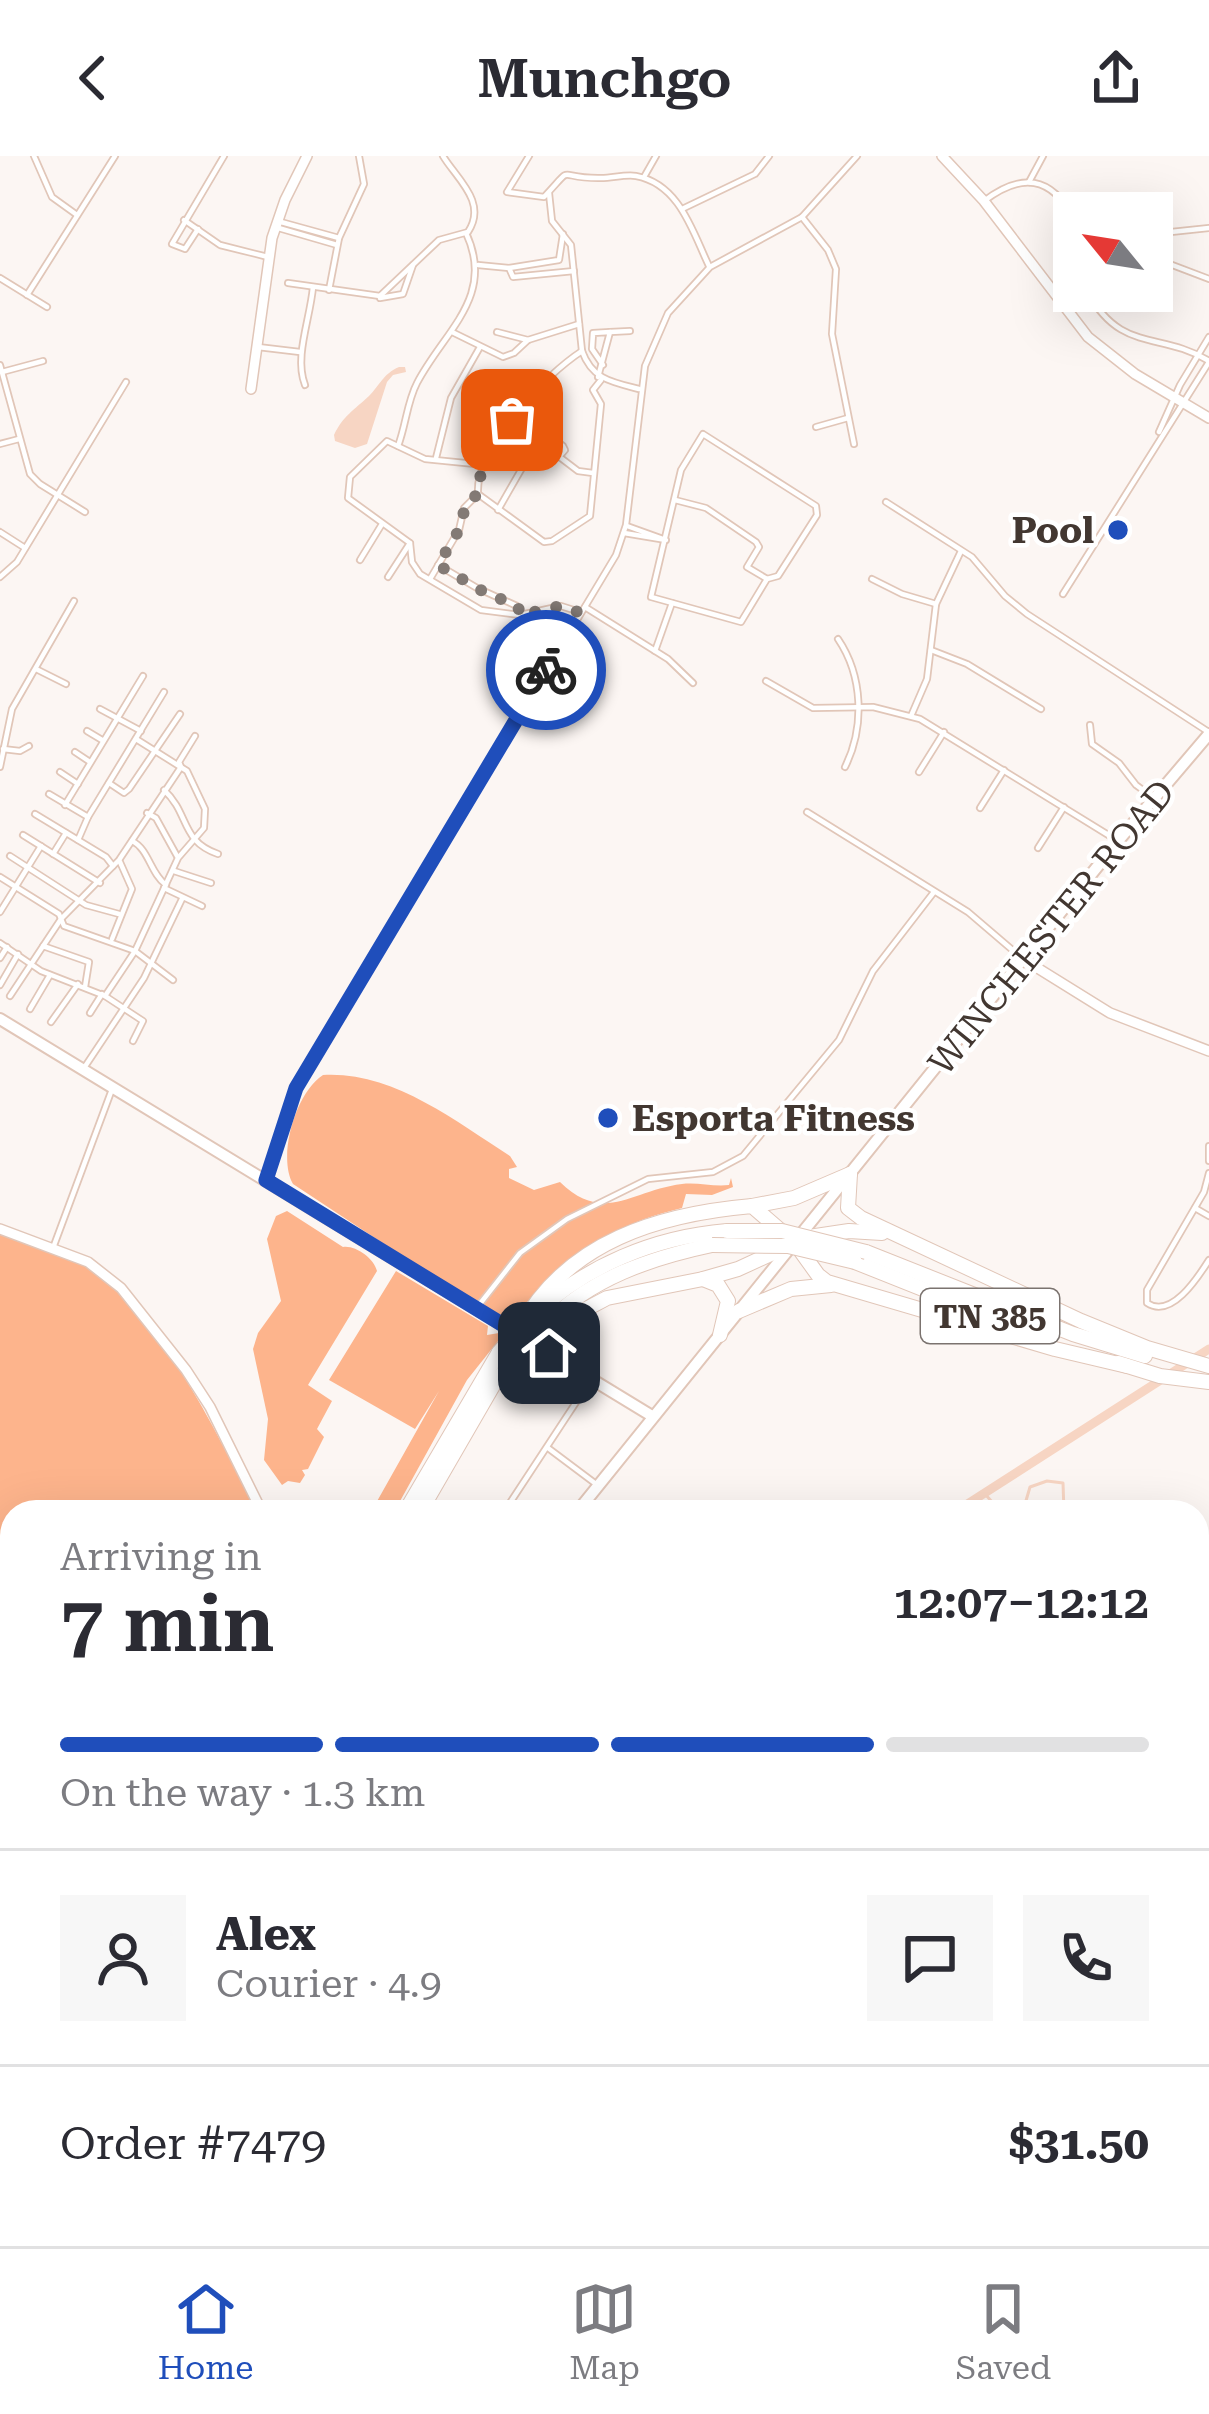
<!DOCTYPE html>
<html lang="en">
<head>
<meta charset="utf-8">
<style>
  body { margin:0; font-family:"Roboto Serif",serif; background:#f7f7f7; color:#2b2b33; height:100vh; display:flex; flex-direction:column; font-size:45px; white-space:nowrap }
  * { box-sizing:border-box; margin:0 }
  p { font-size:39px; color:#7c7c81 }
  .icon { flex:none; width:66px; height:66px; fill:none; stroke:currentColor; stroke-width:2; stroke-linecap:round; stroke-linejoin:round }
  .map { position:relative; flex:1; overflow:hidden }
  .sheet { position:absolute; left:0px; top:1344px; width:1209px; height:747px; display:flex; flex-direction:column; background:#fff; border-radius:36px 36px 0 0; box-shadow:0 12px 48px #0002 }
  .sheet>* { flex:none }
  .needle { width:78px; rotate:300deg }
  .controls { position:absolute; left:1053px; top:36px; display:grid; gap:24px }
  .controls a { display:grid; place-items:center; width:120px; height:120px; border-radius:0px; background:#fff; box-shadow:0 12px 48px #0002; font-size:60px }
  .pin { position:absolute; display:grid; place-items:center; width:102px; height:102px; color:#fff; margin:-51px; border-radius:24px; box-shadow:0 6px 18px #0006 }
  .courier { position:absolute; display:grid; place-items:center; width:120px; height:120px; margin:-60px; border:9px solid #1f4ebb; border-radius:50%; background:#fff; color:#222; box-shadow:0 3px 15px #0007 }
  .summary em { font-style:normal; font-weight:600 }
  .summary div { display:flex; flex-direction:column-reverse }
  .summary { display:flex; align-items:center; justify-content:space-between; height:204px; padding:0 60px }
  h1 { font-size:78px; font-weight:600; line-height:90px }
  .bar { display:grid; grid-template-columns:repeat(4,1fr); gap:18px 12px; align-content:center; height:144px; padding:0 60px }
  .bar i { height:15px; border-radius:9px; background:#e1e1e2 }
  .bar .current { background:#1f4ebb }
  .bar p { grid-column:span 4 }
  .line { display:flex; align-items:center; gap:30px; padding:0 60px; border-top:3px solid #e1e1e2 }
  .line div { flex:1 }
  .round { display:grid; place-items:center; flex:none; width:126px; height:126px; border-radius:0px; background:#f7f7f7 }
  header { display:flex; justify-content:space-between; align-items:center; height:156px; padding:0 60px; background:#fff; font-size:54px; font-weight:600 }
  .tabs { display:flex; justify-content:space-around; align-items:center; height:168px; border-top:3px solid #e1e1e2; background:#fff; font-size:33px; color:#7c7c81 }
  .tabs a { display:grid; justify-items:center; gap:6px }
  .tabs .current { color:#1f4ebb }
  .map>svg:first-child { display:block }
  .green { fill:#fdb48c }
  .water { fill:#f7d5c3 }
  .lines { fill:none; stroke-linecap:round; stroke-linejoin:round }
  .stream { stroke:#f7d5c3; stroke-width:3 }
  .river { stroke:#f7d5c3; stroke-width:9 }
  .street-casing { stroke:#e1c6b8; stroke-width:8 }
  .secondary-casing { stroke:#e1c6b8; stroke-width:12 }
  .primary-casing { stroke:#e1c6b8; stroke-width:14 }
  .highway-casing { stroke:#e1c6b8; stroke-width:16 }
  .street { stroke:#fff; stroke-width:4.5 }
  .secondary { stroke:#fff; stroke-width:9 }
  .primary { stroke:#fff; stroke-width:10 }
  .highway { stroke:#fff; stroke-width:14 }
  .highway-bridge-casing { stroke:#e1c6b8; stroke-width:16; stroke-linecap:butt }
  .highway-bridge { stroke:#fff; stroke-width:14 }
  .done { stroke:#837a75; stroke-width:12; stroke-dasharray:0 21.6 }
  .route { stroke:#1f4ebb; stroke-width:15 }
  .poi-dot { fill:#1f4ebb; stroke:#fff; stroke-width:4.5 }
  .labels { text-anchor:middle; stroke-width:9; stroke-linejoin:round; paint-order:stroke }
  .shield { fill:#fff; stroke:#7b736f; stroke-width:3 }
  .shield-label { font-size:33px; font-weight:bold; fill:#423731 }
  .poi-label { font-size:36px; font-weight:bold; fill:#423731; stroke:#fff; text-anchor:end }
  .street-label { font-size:36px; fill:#423731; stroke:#fff }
</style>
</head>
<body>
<header><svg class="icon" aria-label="back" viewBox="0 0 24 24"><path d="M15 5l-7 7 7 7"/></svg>Munchgo<svg class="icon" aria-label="share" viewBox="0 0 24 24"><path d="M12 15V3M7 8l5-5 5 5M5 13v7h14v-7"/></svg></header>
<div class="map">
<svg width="1209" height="2090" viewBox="0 0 1209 2090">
  <rect width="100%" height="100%" fill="#fcf6f3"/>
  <g class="green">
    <path d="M323,919C392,915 454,964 510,1000L517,1011L509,1013V1022L534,1034L560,1026C604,1069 632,1034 682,1028C697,1026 714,1031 729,1029L731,1022L733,1031L712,1039L686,1038L682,1052C606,1070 556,1106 511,1166L478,1150L293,1028C277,1000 296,936 323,919Z"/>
    <path d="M287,1055L343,1091C355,1089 374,1102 377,1115L308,1229L332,1245L317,1273L324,1281L308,1313L302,1314L305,1319L300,1327L288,1325L282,1329L264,1304L268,1263L253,1193L258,1177L281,1145L267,1083L276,1060Z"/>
    <path d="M0,1077C30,1088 70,1097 95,1116C165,1168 219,1279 256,1356H12V1730L0,1735Z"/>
    <path d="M396,1115L488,1170L487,1179L499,1177L502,1180L467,1224L394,1356H371L439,1235L415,1273L329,1224Z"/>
    <path d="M1197,1599L1209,1606V1725L1197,1714Z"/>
    <path d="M12,1738V1835L0,1840V1742Z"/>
    <path d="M375,2079H542L555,2090H375Z"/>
  </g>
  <g class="water">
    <path d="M399,211H405L406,216L393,219L387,226L367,288L355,292L335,285L334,279C343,260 354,254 369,240C380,229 383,218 399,211Z"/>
    <path d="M1209,1476V1566L1197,1557V1485Z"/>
  </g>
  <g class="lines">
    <g class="stream">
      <path d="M985,1338L1001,1356"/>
      <path d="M1016,1356L1025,1348L1030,1331L1047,1325L1063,1327L1064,1356"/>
    </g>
    <g class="river">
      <path d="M955,1356L1209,1193"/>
      <path d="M0,1805L12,1801"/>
    </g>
    <defs>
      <g id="street">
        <path d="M34,0L52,41L77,59"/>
        <path d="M529,0L507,36L544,41C576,7 554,22 598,22C610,23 624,18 636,20C680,28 693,77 709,110"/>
        <path d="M644,21L656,0"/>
        <path d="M1029,26L1043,0"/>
        <path d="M549,37L552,65L571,89L582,195C592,223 611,226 639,233"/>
        <path d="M984,45C1021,17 1051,19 1074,63"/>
        <path d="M682,53L755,18L769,0"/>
        <path d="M802,61L828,94L836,113L832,178L854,288"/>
        <path d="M184,64L220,89L268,101"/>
        <path d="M281,66L339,82"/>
        <path d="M275,71L337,89"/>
        <path d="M198,73L185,93L172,88L224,0"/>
        <path d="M1152,92L1171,76L1209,72"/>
        <path d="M1152,94L1167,107L1209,123"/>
        <path d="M478,109L509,112L513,121L574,115"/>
        <path d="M509,112L559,104L563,78"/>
        <path d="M0,122L47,151"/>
        <path d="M288,127L380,140L439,84L468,76C488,46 456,22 443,0"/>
        <path d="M329,134L339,82L364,28L359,0"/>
        <path d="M1087,135C1121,198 1160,175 1209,205"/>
        <path d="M27,139L115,0"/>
        <path d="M380,142L403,138L413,109"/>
        <path d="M452,176L503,201L514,197L528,184L579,168"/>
        <path d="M497,176L528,184"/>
        <path d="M610,176L630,175"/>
        <path d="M258,191L300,196"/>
        <path d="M0,209L30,318L40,328L85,356"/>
        <path d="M2,216L43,205"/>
        <path d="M598,221L610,176L593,177L592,193L603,209"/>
        <path d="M305,229C294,201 310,164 313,131"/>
        <path d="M511,264L578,315L593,317"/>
        <path d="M525,271L535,268L563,290L565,294L559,301"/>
        <path d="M816,271L848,262"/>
        <path d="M1159,276L1180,229L1209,181"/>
        <path d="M703,278L816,350L817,359L778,420L767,423L741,466L651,441L681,314Z"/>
        <path d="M0,288L19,283"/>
        <path d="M398,290C406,269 407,246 417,227C444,175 496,141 466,77"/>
        <path d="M436,302L451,242L480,191"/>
        <path d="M485,309L425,303L387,285L350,321L348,342L410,387L412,406L420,418L481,454L520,459"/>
        <path d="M478,338L544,386L552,385L590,360L601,248L593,234L601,224"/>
        <path d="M675,344L706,352L756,386L759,391L747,411L767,423"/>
        <path d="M886,346L972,401L1005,440L1027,458L1207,575"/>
        <path d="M498,354L537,286"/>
        <path d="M0,376L25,392"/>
        <path d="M624,377L666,384L627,370"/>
        <path d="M360,404L382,368"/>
        <path d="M438,409L477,432L517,450L520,459L561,450L580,456"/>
        <path d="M0,421L17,406L126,226"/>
        <path d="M388,421L410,387"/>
        <path d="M430,423L459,374L464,352L478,338C475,291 545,219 582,195"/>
        <path d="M872,423L902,438L936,448"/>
        <path d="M1063,438L1209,206"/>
        <path d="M585,451L668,503L693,527"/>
        <path d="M838,483C863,520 865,571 845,611"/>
        <path d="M931,494L967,508L1041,553"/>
        <path d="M655,495L672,447"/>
        <path d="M36,513L66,528"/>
        <path d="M766,525L813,552L873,551L920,563L1118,685"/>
        <path d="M100,553L141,575"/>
        <path d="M911,560L927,523L936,448L961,395"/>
        <path d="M1090,569L1092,588L1119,607L1136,629L1155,643"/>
        <path d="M87,575L102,584"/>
        <path d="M3,593L20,595L29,590"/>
        <path d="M75,596L90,606"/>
        <path d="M0,611L12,553L74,445"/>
        <path d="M60,616L78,628"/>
        <path d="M919,616L944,576"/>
        <path d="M109,627L124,637L129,633L180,558"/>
        <path d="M164,634C190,658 180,685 218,698"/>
        <path d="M49,638L88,661"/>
        <path d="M65,649L143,520"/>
        <path d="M980,652L1004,614"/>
        <path d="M807,656L968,756L1023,803"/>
        <path d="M147,657L156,662L177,700"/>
        <path d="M35,658L106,701L113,710"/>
        <path d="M23,679L100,727"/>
        <path d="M78,684L88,661L164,536"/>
        <path d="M132,685C149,693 150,717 166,729"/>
        <path d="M1038,692L1064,651"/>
        <path d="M53,698L66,677"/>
        <path d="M10,700L86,749L119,758"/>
        <path d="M174,715L211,727"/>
        <path d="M0,721L59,758L64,770L135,795L173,824"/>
        <path d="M164,732L202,750"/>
        <path d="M0,756L41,690"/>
        <path d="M112,783L132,733L120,706"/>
        <path d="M0,787L41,815L105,840L143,865L133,885"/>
        <path d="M43,790L89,806L85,831"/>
        <path d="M0,802L7,791"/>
        <path d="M0,829L18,798"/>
        <path d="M10,840L61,763L119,704L181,611L179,606L195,580"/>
        <path d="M105,840L135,795L178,702L204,672L205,653L187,615L136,583"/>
        <path d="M30,853L50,819"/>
        <path d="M90,857L102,838"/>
        <path d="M51,866L78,828"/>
        <path d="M84,912L144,822L182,743"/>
        <path d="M1209,990V1005"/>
        <path d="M1209,1017L1204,1036L1147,1134V1147C1171,1163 1197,1123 1209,1104"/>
        <path d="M265,1024L296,932L616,399L626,369L645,210L668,157L710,111L802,61L857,0"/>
        <path d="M1195,1052L1209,1060"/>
        <path d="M53,1092L111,936"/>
        <path d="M479,1149L520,1097L567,1063L648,1023L713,1016L743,1000L839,884L873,815L934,736"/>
        <path d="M548,1292L596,1328"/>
        <path d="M504,1356L590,1225"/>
        <path d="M1197,1758L1209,1759"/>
        <path d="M1197,1808L1209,1784"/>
        <path d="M1197,1935L1209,1914"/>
        <path d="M1197,1937L1209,1943"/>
        <path d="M1197,2063L1209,2043"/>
        <path d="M796,2079L812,2090"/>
        <path d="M1040,2079L1059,2090"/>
        <path d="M14,2090L22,2079"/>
        <path d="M634,2090V2087"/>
        <path d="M818,2090L824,2079"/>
        <path d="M889,2090L894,2079"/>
        <path d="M965,2090L972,2079"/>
        <path d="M1035,2090L1041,2080"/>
        <path d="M1106,2090L1113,2079"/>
        <path d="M1181,2090L1188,2079"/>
      </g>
      <g id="secondary">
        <path d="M942,0L984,45L1088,181L1135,218L1209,262"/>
        <path d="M251,233L272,82L285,44L307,0"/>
        <path d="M1023,803L1110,857L1209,895"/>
        <path d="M0,1073L88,1106L121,1132L186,1214L210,1251L262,1356"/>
        <path d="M0,1734L12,1730"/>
        <path d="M678,2079L694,2090"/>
      </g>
      <g id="primary">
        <path d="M0,863L652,1260"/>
        <path d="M577,1356L1118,685L1209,578"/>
        <path d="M297,2090L304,2079"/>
      </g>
      <g id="highway">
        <path d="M850,1018L848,1052L861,1062L1081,1165L1147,1192L1209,1210"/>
        <path d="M752,1050L794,1042L850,1018"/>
        <path d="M809,1081L849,1075L882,1077"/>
        <path d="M866,1096L1073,1178L1145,1200"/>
        <path d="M855,1106L1046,1182"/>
        <path d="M703,1123L718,1129L728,1145L720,1179"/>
        <path d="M739,1155L791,1133L831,1129"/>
        <path d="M532,1160C585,1110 654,1081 727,1075"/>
        <path d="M547,1167C591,1122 651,1102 712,1089"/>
        <path d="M520,1172C567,1085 660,1058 752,1050L795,1087L818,1119L827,1126L1055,1193L1127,1210"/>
        <path d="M535,1180L607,1142L703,1123L738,1113L788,1090"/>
        <path d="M1118,1207L1160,1220L1209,1226"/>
        <path d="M405,1356L499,1196"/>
        <path d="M420,1356L494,1228L508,1210"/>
        <path d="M0,1896L12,1891"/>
        <path d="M0,1920L12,1914"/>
        <path d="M0,1934L12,1927"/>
        <path d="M0,1959L12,1953"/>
      </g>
    </defs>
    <use href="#street" class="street-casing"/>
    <use href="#secondary" class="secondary-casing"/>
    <use href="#primary" class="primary-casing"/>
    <use href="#highway" class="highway-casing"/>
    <use href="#street" class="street"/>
    <use href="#secondary" class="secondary"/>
    <use href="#primary" class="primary"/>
    <use href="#highway" class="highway"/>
    <defs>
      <g id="highway-bridge">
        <path d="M727,1075H782L866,1096"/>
        <path d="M712,1089L788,1090L855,1106"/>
        <path d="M499,1196L520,1172"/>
        <path d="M508,1210L535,1180"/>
      </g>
    </defs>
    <use href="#highway-bridge" class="highway-bridge-casing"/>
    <use href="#highway-bridge" class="highway-bridge"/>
  </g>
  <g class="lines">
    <path class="done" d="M512,264C498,286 477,312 478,338L466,348L459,374L438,409L486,437L518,450L520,459L561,450L581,457L546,514"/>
    <path class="route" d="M546,514L296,932L266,1024L549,1197"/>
  </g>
  <g class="poi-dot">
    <circle cx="1118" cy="374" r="12"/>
    <circle cx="608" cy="962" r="12"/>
  </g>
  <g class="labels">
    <rect class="shield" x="921" y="1133" width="138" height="54" rx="9"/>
    <g class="shield-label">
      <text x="990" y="1172">TN 385</text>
    </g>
    <g class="poi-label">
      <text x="1094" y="387">Pool</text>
      <text x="632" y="975" text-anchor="start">Esporta Fitness</text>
    </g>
    <g class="street-label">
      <text transform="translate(1051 771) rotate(-51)" y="13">WINCHESTER ROAD</text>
    </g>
  </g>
</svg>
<div class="controls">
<a><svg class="needle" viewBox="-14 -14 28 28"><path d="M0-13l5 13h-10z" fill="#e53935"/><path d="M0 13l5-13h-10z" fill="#7c7c81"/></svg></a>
</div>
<div class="pin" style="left:512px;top:264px;background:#ea580c"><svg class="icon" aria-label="bag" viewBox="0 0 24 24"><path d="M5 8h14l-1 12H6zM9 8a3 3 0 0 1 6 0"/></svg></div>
<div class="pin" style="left:549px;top:1197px;background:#1f2937"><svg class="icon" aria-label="home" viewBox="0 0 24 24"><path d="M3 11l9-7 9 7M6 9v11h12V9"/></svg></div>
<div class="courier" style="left:546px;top:514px"><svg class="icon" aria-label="bike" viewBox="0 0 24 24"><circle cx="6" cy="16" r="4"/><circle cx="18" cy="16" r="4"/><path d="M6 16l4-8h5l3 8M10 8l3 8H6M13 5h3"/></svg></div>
<section class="sheet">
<div class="summary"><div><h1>7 min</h1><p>Arriving in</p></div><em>12:07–12:12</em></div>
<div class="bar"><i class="current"></i><i class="current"></i><i class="current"></i><i></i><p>On the way · 1.3 km</p></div>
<div class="line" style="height:216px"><a class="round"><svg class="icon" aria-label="person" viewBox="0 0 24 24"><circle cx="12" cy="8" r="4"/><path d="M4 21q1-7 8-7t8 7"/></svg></a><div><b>Alex</b><p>Courier · 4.9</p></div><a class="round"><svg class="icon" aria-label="chat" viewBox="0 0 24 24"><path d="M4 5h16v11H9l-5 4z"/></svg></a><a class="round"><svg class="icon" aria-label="phone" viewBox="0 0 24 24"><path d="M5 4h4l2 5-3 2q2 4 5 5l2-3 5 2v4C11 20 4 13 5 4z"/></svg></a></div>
<div class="line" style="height:156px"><div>Order #7479</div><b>$31.50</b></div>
</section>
</div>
<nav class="tabs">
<a class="current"><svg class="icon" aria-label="home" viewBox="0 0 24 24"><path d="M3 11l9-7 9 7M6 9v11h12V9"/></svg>Home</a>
<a><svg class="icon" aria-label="map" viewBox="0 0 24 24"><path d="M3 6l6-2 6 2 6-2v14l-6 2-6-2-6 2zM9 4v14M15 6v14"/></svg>Map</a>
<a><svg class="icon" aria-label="saved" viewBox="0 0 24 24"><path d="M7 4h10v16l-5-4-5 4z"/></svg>Saved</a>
</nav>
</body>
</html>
